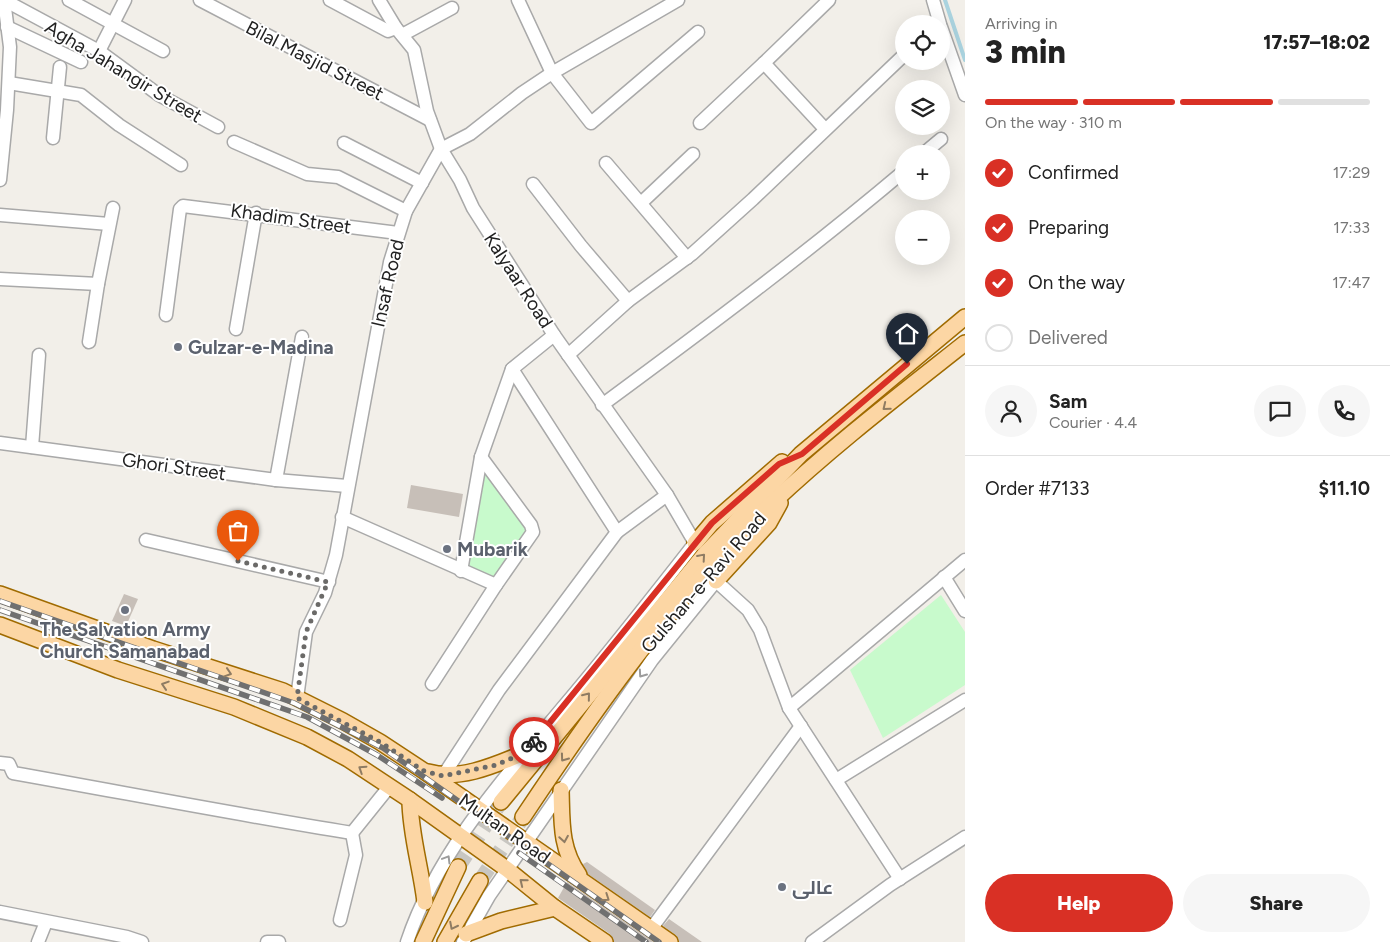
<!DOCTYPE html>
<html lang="en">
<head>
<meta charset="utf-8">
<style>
  body { margin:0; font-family:Figtree,Cairo,sans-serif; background:#f6f6f6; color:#222; height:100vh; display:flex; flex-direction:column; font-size:19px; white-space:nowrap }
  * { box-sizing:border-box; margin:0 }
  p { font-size:16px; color:#767676 }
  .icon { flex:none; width:28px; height:28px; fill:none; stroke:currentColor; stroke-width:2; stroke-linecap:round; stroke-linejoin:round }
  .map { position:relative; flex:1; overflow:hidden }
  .details { display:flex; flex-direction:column; background:#fff; width:425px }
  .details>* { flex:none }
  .tools { position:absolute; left:895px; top:15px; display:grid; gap:10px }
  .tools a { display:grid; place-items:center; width:55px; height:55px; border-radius:50%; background:#fff; box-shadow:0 5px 20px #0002; font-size:25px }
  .pin { position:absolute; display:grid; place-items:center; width:42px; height:42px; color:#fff; margin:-51px -21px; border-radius:50% 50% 50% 0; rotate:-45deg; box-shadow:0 0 5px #0007 }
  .pin .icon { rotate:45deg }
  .courier { position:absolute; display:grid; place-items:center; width:50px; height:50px; margin:-25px; border:4px solid #d93025; border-radius:50%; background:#fff; color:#222; box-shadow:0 1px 6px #0007 }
  .headline em { font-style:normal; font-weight:800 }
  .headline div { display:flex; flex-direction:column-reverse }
  .headline { display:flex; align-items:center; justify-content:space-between; height:85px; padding:0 20px }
  h1 { font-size:32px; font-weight:800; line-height:38px }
  .bar { display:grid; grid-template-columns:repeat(4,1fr); gap:8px 5px; align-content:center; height:60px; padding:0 20px }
  .bar i { height:6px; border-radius:4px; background:#e0e0e0 }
  .bar .on { background:#d93025 }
  .bar p { grid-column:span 4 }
  .line { display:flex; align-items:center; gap:12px; padding:0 20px; border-top:1px solid #e0e0e0 }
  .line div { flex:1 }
  .round { display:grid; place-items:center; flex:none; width:52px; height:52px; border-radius:26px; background:#f6f6f6 }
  ol { padding:0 20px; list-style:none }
  li { display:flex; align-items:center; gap:15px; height:55px }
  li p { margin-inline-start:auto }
  li .icon { padding:5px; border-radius:50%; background:#d93025; color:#fff; stroke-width:4 }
  li:last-child { color:#767676 }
  li i { width:28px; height:28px; border:2px solid #e0e0e0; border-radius:50% }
  .action { display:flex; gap:10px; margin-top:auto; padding:10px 20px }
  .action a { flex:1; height:58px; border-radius:30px; background:#d93025; color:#fff; font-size:20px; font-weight:800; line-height:58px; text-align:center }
  .action a+a { background:#f6f6f6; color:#222 }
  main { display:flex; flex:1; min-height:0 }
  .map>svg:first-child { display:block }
  .park { fill:#c8facc }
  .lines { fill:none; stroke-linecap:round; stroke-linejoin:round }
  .stream { stroke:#aad3df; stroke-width:4 }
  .building { fill:#c7bfb8 }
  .major-tunnel { stroke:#c8c6c1; stroke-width:15; stroke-dasharray:15 8; stroke-linecap:butt }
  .minor-casing { stroke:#a9a9a9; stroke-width:15 }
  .major-casing { stroke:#a06b00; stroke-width:18 }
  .minor { stroke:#fff; stroke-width:12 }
  .major { stroke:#fcd6a4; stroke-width:15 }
  .rail-casing { stroke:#707070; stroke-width:5.5 }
  .rail { stroke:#fff; stroke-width:4; stroke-dasharray:11; stroke-linecap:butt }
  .oneway { stroke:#8f7c63 }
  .oneway2 { stroke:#9c9c9c }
  .done { stroke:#6b6a68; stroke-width:5; stroke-dasharray:0 9 }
  .route { stroke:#d93025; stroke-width:6 }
  .worship-dot { fill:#6b7280; stroke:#fff; stroke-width:2 }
  .labels { text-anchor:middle; stroke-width:4; stroke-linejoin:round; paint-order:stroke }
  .street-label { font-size:19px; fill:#222; stroke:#fff }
  .worship-label { font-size:19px; font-weight:bold; fill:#5b616d; stroke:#fff; text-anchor:start }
</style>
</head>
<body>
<main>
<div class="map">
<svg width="965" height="942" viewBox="0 0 965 942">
  <rect width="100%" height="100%" fill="#f2efe9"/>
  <g class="park">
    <path d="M481,457L531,525L496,585L461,568Z"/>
    <path d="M941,595L965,632V685L883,738L850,670Z"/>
  </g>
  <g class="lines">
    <path class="stream" d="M945,0L965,60"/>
  </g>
  <g class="building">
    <path d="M411,485L463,494L459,517L407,508Z"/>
    <path d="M124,594L138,599L126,626L112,621Z"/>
    <path d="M587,862L655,910L650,917L588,874L583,864Z"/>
    <path d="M567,882L654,942H614L610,934L558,898Z"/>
    <path d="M669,919L702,942H679L676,935L663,926Z"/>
  </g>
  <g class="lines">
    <g class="major-tunnel">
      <path d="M458,867L501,802"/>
      <path d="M480,881L523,817"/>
    </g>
    <defs>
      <g id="minor">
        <path d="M4,0L99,51L159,95L218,127"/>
        <path d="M69,0L163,51"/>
        <path d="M200,0L430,120"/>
        <path d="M330,0L388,31L396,28"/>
        <path d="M379,0L396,28L414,50L427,111L441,149L460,180L473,208L554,335L667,495L695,543C652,598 609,653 564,706C504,778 437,852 407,942"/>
        <path d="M518,0L552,73L591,123L698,32"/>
        <path d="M933,0L940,24"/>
        <path d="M7,27L81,62"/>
        <path d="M941,27L965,95"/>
        <path d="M402,35L452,8"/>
        <path d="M99,51L125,0"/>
        <path d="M9,83L81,95L119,125L181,165"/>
        <path d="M700,123L764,63"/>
        <path d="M825,129L764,63L829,0"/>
        <path d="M53,138L60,67"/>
        <path d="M234,142L307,174L338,177L406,211"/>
        <path d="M344,143L422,183"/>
        <path d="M923,154L941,139"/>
        <path d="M606,163L687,258"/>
        <path d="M0,180L7,110L10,47L4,0"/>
        <path d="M533,184L581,246L628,301"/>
        <path d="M641,203L693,154"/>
        <path d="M0,215L109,224"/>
        <path d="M0,279L98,284"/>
        <path d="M166,315L180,209L183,206L398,233"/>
        <path d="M236,329L256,213"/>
        <path d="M89,342L98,284L113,208"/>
        <path d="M568,355L628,301L692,254L753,199L904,55"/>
        <path d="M602,405C705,329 807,253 904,171"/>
        <path d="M0,443L276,480L347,486"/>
        <path d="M32,447L39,355"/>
        <path d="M276,480L302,337"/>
        <path d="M342,517L496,585"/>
        <path d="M617,532L667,495"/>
        <path d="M146,540L329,582"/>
        <path d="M461,571L481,457L512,369L554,335"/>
        <path d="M944,577L965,611"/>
        <path d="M432,684L496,585L533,532L531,525L481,457"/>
        <path d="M297,698L306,632L325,593L336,555L390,262L406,211L441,149L470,134L522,93L552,73L678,0"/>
        <path d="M789,708L965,560"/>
        <path d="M0,763L9,764L13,773C126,793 239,815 352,833L389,787"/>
        <path d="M443,776L499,690L617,532L512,369"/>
        <path d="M836,780L965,700"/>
        <path d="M0,912L127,937L142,942"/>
        <path d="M340,920L356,855L352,833"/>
        <path d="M651,929L801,726"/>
        <path d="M38,942L46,922"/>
        <path d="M267,942H279"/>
        <path d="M463,942L489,896L652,660L716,581L748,610L760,630L789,708L900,879"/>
        <path d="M812,942L890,885L965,837"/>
      </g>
      <g id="major">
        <path d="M695,543L712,523L782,462"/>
        <path d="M716,581L769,523L780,503"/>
        <path d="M0,594L153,649L283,691L343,721L380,742L424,771L670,942"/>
        <path d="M0,625L118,670L234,707L307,737L348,759L410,800L508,870L555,908L605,942"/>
        <path d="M428,772C460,781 495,765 524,753"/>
        <path d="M561,790C562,822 560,848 579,875"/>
        <path d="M410,800C410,833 421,868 425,902"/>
        <path d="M501,802L704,555L801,454L965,317"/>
        <path d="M523,817C595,709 673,598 767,508C829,449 898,396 965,343"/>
        <path d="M466,934L501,921L555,908"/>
        <path d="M423,942L458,867"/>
        <path d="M445,942L480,881"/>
      </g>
    </defs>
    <use href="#minor" class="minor-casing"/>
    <use href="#major" class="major-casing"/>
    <use href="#minor" class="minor"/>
    <use href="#major" class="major"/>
    <defs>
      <g id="rail">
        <path d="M0,601L294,703L383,748L659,942"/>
        <path d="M0,610L307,717L377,755L442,798"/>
        <path d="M519,853L646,942"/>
      </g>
    </defs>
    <use href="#rail" class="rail-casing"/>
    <use href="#rail" class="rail"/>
  </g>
  <defs><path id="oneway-chevron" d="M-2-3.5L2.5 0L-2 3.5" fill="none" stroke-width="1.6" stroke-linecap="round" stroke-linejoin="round" transform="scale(1.25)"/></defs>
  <g class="oneway">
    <use href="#oneway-chevron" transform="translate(886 407) rotate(141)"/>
    <use href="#oneway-chevron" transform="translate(702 557) rotate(-49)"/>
    <use href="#oneway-chevron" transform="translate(228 673) rotate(18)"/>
    <use href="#oneway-chevron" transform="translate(165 685) rotate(-162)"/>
    <use href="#oneway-chevron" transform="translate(587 696) rotate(-51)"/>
    <use href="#oneway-chevron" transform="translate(564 758) rotate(126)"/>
    <use href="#oneway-chevron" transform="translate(362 769) rotate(-147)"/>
    <use href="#oneway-chevron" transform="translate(564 839) rotate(81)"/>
    <use href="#oneway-chevron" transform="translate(523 882) rotate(-141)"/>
    <use href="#oneway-chevron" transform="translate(606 898) rotate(34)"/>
    <use href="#oneway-chevron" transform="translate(453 926) rotate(117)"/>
  </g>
  <g class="oneway2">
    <use href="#oneway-chevron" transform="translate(642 674) rotate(125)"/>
    <use href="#oneway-chevron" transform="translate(447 859) rotate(-59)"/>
  </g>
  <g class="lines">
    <path class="done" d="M238,561L328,582L306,632L297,698L380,742L424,771L443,776L496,765L524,753L534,742"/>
    <path class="route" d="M534,742L712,523L779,464L802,454L907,364"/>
  </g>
  <g class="worship-dot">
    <circle cx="178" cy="347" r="5"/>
    <circle cx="447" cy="549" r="5"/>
    <circle cx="125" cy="610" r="5"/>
    <circle cx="782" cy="887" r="5"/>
  </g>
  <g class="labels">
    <g class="street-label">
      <text transform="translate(315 60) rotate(27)" y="7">Bilal Masjid Street</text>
      <text transform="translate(124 71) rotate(31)" y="7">Agha Jahangir Street</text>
      <text transform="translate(291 218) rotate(8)" y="7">Khadim Street</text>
      <text transform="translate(519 280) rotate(57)" y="7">Kalyaar Road</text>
      <text transform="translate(387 283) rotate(-77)" y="7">Insaf Road</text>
      <text transform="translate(174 466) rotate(8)" y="7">Ghori Street</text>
      <text transform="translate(703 582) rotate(-49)" y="7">Gulshan-e-Ravi Road</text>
      <text transform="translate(505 828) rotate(35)" y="7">Multan Road</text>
    </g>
    <g class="worship-label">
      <text x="188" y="354">Gulzar-e-Madina</text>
      <text x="457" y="556">Mubarik</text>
      <text x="125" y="636" text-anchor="middle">The Salvation Army<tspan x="125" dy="22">Church Samanabad</tspan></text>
      <text x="792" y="894">عالی</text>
    </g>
  </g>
</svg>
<div class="tools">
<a><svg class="icon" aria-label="locate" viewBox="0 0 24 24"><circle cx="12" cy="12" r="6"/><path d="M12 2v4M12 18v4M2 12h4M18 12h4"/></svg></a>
<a><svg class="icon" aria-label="layers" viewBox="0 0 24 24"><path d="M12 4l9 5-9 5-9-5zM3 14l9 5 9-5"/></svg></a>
<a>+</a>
<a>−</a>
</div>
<div class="pin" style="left:238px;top:561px;background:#ea580c"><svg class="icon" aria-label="bag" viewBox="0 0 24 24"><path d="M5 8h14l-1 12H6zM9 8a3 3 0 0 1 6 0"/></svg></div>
<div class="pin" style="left:907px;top:364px;background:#1f2937"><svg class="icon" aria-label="home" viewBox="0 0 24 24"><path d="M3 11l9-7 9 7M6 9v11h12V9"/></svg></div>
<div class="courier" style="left:534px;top:742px"><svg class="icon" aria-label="bike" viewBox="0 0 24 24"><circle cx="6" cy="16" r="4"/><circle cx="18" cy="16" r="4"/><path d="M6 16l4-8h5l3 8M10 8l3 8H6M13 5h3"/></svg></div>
</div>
<section class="details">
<div class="headline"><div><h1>3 min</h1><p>Arriving in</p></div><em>17:57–18:02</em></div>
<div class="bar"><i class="on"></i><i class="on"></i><i class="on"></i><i></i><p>On the way · 310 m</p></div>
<ol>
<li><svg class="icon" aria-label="check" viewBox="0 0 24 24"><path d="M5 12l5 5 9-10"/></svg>Confirmed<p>17:29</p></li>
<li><svg class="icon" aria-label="check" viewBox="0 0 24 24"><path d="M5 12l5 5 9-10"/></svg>Preparing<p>17:33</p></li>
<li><svg class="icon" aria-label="check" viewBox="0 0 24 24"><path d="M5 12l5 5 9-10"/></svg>On the way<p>17:47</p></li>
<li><i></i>Delivered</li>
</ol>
<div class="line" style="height:90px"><a class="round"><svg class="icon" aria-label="person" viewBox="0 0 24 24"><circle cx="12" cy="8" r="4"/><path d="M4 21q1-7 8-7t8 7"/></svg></a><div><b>Sam</b><p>Courier · 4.4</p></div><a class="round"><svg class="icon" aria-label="chat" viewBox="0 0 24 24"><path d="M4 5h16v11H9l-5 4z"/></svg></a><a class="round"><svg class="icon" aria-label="phone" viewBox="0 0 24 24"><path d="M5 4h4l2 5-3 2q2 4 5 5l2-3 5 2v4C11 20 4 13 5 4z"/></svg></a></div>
<div class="line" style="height:65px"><div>Order #7133</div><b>$11.10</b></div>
<div class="action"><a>Help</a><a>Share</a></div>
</section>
</main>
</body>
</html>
